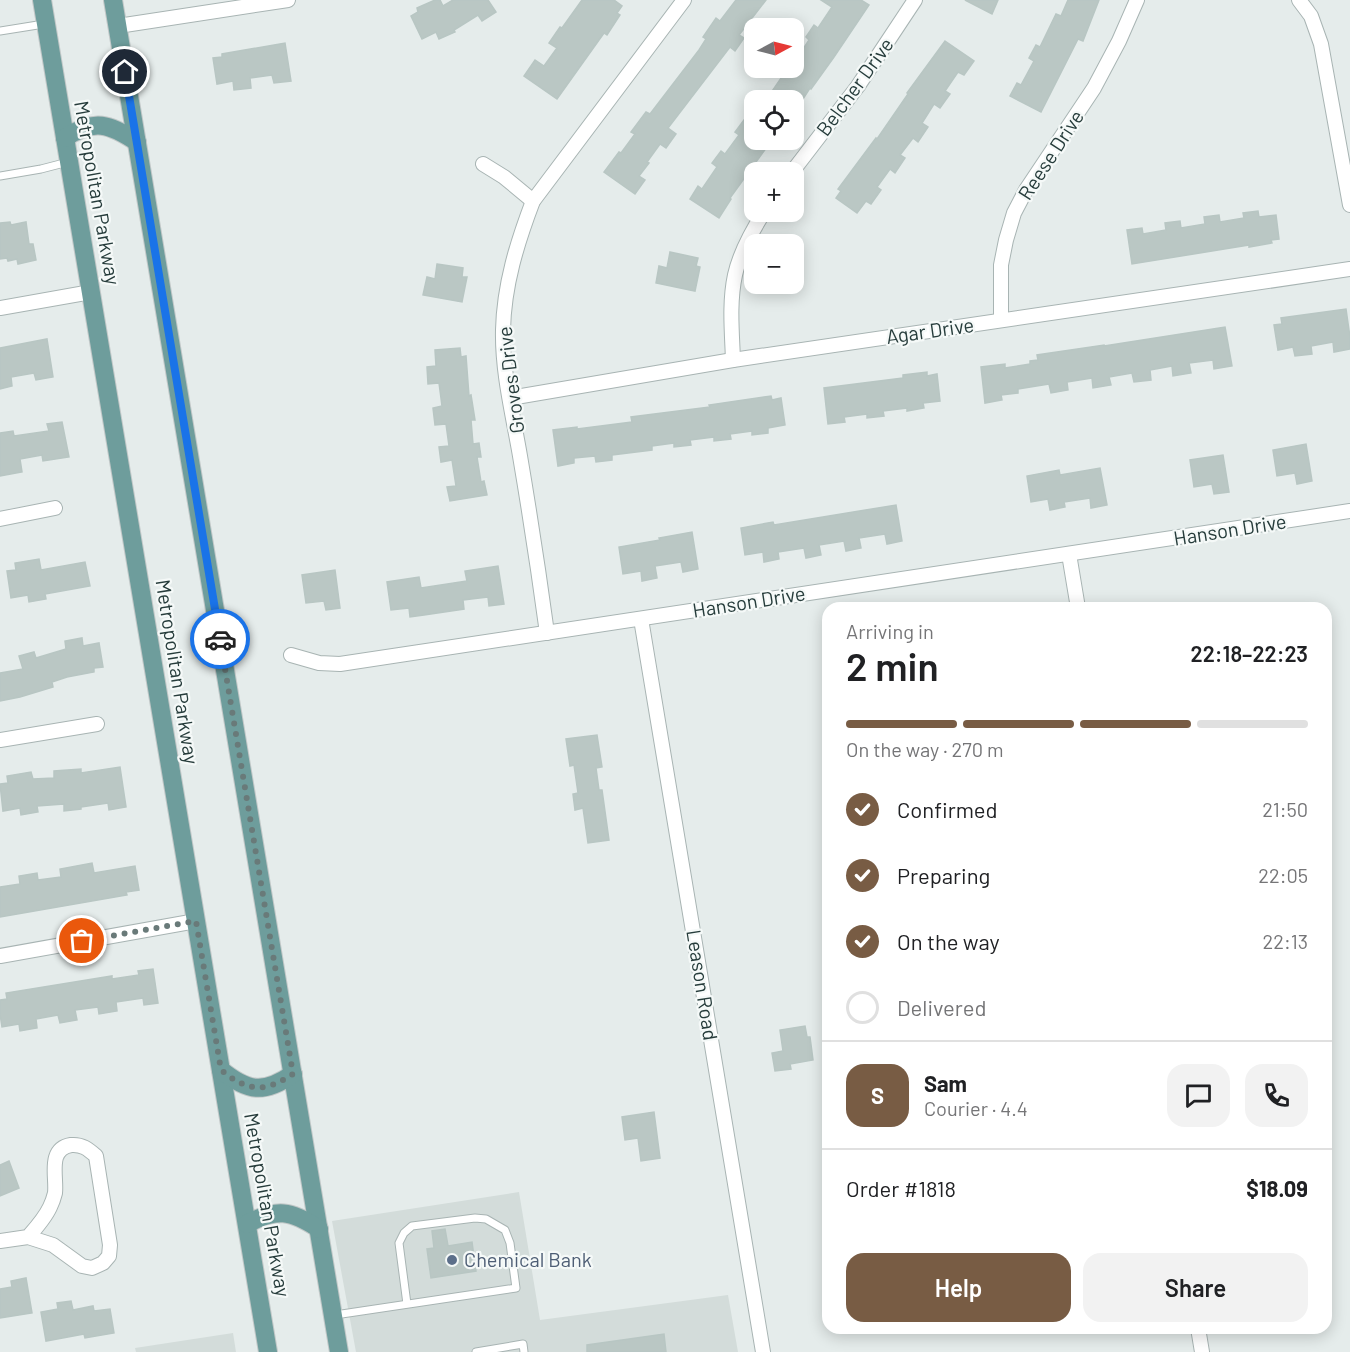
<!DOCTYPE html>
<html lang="en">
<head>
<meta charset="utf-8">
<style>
  body { margin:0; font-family:Barlow,sans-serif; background:#f2f2f2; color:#202124; height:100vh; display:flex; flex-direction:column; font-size:22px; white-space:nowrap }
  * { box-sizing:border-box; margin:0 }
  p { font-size:20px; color:#757577 }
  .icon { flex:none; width:33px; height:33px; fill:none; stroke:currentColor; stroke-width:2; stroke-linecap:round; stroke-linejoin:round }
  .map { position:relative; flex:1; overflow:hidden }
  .details { position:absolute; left:822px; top:602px; width:510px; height:732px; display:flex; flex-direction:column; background:#fff; border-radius:18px; box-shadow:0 3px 15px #0003 }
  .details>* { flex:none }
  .needle { width:39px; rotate:83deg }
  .tools { position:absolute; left:744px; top:18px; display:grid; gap:12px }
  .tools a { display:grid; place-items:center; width:60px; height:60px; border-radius:12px; background:#fff; box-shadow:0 3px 15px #0003; font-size:30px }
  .pin { position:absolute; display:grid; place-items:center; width:51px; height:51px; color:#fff; margin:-26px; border:3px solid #fff; border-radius:50%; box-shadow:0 2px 6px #0007 }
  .courier { position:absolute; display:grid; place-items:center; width:60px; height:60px; margin:-30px; border:4px solid #1a73e8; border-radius:50%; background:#fff; color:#222; box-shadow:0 2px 8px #0007 }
  .headline em { font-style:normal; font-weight:600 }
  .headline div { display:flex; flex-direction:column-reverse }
  .headline { display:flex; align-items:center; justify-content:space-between; height:102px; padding:0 24px }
  h1 { font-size:39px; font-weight:600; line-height:45px }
  .bar { display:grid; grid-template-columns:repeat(4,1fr); gap:9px 6px; align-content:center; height:72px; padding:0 24px }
  .bar i { height:8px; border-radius:4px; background:#e0e0e0 }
  .bar .selected { background:#785c44 }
  .bar p { grid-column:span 4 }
  .line { display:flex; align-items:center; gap:15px; padding:0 24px; border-top:2px solid #e0e0e0 }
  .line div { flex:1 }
  .round { display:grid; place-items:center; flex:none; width:63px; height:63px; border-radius:18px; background:#f2f2f2 }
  ol { padding:0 24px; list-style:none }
  li { display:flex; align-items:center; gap:18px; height:66px }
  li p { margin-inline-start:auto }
  li .icon { padding:6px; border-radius:50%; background:#785c44; color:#fff; stroke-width:4 }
  li:last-child { color:#757577 }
  li i { width:33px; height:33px; border:3px solid #e0e0e0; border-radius:50% }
  .action { display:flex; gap:12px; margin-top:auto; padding:12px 24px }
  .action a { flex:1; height:69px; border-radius:18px; background:#785c44; color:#fff; font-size:24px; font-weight:600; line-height:69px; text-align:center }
  .action a+a { background:#f2f2f2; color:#202124 }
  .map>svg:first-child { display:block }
  .built { fill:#d3dcda }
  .building { fill:#bac7c4; stroke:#b8c6c3; stroke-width:1.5 }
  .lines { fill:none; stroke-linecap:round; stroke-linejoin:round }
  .service-casing { stroke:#a8b4b3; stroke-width:9 }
  .minor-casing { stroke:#a8b4b3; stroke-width:16 }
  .primary-casing { stroke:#c2c8c8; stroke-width:20 }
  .service { stroke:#fff; stroke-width:7 }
  .minor { stroke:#fff; stroke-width:14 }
  .primary { stroke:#6e9d9c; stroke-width:18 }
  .done { stroke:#697a79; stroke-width:6; stroke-dasharray:0 10.8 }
  .route { stroke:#1a73e8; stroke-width:8 }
  .service-dot { fill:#5c6f8a; stroke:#f5f9f8; stroke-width:2 }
  .labels { text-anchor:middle; stroke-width:4.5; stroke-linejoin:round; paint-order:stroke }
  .street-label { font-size:20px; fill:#263c3b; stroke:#f5f9f8 }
  .service-label { font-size:20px; fill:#4e5e75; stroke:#f5f9f8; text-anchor:start }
</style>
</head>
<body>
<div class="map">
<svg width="1350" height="1352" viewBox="0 0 1350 1352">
  <rect width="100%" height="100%" fill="#e5eceb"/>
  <g class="built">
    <path d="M519,1192L540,1320L728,1295L738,1352H356L332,1221Z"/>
    <path d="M233,1333L236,1352H136L135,1348Z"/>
  </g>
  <g class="building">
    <path d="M435,0H440L443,6L453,0H488L496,12L482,21L478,15L454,30L455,32L439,39L436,32L422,39L411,16L418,12L417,8Z"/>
    <path d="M582,0H614L622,6L617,13L620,15L607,35L604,33L557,99L524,76L535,60L544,66L557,48L549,43L560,27L562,28Z"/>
    <path d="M736,0H766L739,35L744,38L735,51L730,47L668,128L676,134L666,148L660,144L647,162L649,163L639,176L645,180L635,194L604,172L619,152L621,153L635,134L631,132L646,112L650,114L699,50L706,39L703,37L716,18L720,21Z"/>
    <path d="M821,0H861L869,5L834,57L811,89L810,88L794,113V100H766L788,68H794V63L809,40L806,37L814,25L818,28L832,7Z"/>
    <path d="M965,0H998L992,14Z"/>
    <path d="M1068,0H1099L1083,41L1078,39L1041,112L1010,96L1017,83L1021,85L1034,61L1029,58L1036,45L1040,47L1056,14L1061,16Z"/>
    <path d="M945,41L974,61L964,75L958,72L945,91L950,94L940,108L934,104L922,123L928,127L918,142L913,138L900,155L905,158L895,173L890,169L877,187L881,190L871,204L866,201L857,213L836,198L841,191L838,189L876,138L877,139L908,94L907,93Z"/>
    <path d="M285,43L291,81L274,83L272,75L250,78L251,88L234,90L233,81L217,84L213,58L222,57V54Z"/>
    <path d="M754,108V140H772L730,198L731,199L719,218L690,199L698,186L702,189L717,167L712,163L721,151L725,154L739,135L735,132L744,120L746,121Z"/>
    <path d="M1258,211L1259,217L1276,215L1279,239L1271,240L1272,243L1249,247V245L1132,264L1127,230L1142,228L1143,234L1166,230L1165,223L1180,221L1181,228L1205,224L1204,217L1219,215L1220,222L1244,218L1243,213Z"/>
    <path d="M10,222L11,225L26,222L29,244H33L36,260L18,264L17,259L8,261L7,258L0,259V223Z"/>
    <path d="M670,252L698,258L696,266L700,267L695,291L656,283L659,266L667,268Z"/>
    <path d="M437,264L463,268L462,277H467L462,302L423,295L427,277L435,279Z"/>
    <path d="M1346,309L1350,337V349L1334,352L1333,342L1311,346L1312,354L1295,356L1293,347L1278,350L1274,325L1282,324L1281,318Z"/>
    <path d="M1225,327L1232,366L1214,369L1213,360L1189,363L1191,373L1173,376L1172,366L1150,370L1151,380L1134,382L1132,373L1109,377L1111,385L1093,388L1092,378L1067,382L1068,390L1051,393L1049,384L1018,389V393L1001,395L1002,400L985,403L981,367L1005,364V368L1030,364V361L1038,360L1037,355L1104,345V346Z"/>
    <path d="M47,339L53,377L36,380L34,373L11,377L12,386L0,389V348Z"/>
    <path d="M460,348L461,357L466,356L469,396L471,395L475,420H471L473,444L479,443L481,457H477L481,482L484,481L487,495L450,501L447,487L456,486L452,460L441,462L439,447L449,446L446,424L435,425L433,408L442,406L439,383L428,384L427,367L436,366L435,350Z"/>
    <path d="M927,372V376L937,374L940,401L923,403L924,408L907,411V408L883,411L884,416L867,418V414L844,417L845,422L828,424L824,388L903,378V375Z"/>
    <path d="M771,396L772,400L781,398L785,425L768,428V433L752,435V431L730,434L731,439L714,441V437L690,440L691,445L674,447V443L652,446V450L612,455V460L596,462L595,456L574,458V463L558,466L553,430L577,427V429L632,422L631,417L710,407L709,405Z"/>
    <path d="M62,422L69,457L43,461L42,455L20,459L22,472L0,476V433L13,431L14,436L49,431L47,424Z"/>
    <path d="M1306,444L1312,481L1297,484L1295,473L1277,476L1273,450Z"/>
    <path d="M1223,455L1229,492L1214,494L1212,484L1194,487L1190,460Z"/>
    <path d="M1100,468L1107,505L1091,508L1090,498L1064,502L1065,507L1050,510L1048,499L1031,502L1027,476L1059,470L1060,475Z"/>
    <path d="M896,505L902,541L887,544L885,534L859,538L861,548L846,551L844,541L819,545L821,555L806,558L804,548L778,552L779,559L764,562L763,552L745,555L741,528L773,522L774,525Z"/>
    <path d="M692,532L698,569L683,572L681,562L655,566L657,578L642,581L641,571L623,574L619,547L660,540L659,538Z"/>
    <path d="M39,559L41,570L85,562L90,586L45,594L46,599L29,602L28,595L11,598L7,571L16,570L15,563Z"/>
    <path d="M498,566L504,604L489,606L488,597L463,600L464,609L424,615L410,617L409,608L391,610L387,582L419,577L421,588L467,581L465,571Z"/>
    <path d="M335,570L340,608L326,610L324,601L306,603L302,575Z"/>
    <path d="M82,638L83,646L99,643L103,667L94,668V672L67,677L52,682L53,687L20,697L0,701V673L23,669L19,656L34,652L36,658L66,649L65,641Z"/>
    <path d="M597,735L602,767L596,768L599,790H602L609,840L588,843L583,808L575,810L573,794L578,793L574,765L570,766L566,739Z"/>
    <path d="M120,767L126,807L109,810L108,803L81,807V809L64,811V804L37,806L38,812L21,815L20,808L3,811L0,784L8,783L7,776L31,772L33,779L54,778V771L81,769V773Z"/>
    <path d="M92,863L94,873L135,866L139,890L126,892L127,895L0,917V887L20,884L19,876L37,873L38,880L61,877L60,869Z"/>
    <path d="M153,969L158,1003L144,1005L143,998L116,1002L117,1011L99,1014L98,1007L75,1010L77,1020L60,1023L58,1015L36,1019L37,1028L20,1031L19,1024L2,1027L0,1014V1000L7,999L6,993L112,976V979L139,975L138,971Z"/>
    <path d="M805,1026L807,1037H810L813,1060L790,1064L791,1069L775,1071L772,1053L783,1051L780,1030Z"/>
    <path d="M654,1112L660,1158L641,1161L638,1138L625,1140L622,1117Z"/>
    <path d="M9,1161L19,1188L0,1196V1165Z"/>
    <path d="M445,1229L448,1246L472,1242L476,1271L431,1278L427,1249L434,1248L432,1231Z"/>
    <path d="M26,1278L32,1313L0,1318V1289L12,1287L11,1281Z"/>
    <path d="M71,1301L73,1310L93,1306L94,1311L110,1309L114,1333L85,1338L84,1334L46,1341L41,1312L58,1309L57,1303Z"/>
    <path d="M664,1334L666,1352H587V1345Z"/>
  </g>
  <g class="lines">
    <defs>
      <g id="service">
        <path d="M0,31L44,24"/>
        <path d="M0,176L41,169L68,162"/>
        <path d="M335,1315L516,1288L510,1243L505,1230L486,1219L475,1218L412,1226L404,1233L399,1243L407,1304"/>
        <path d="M476,1352L523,1344L524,1352"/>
      </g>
      <g id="minor">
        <path d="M1299,0L1311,16L1321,44L1350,205"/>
        <path d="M118,26L288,0"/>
        <path d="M483,164L504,177L533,201"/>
        <path d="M792,172L858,86L915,0"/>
        <path d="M0,308L91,292"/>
        <path d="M1001,320V265L1006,240L1014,213L1026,190L1094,88L1119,41L1137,0"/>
        <path d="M733,360C732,332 729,303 735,275C740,252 752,231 764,212"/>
        <path d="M510,398L733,360L1350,269"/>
        <path d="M0,519L55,508"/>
        <path d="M1069,554L1078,608"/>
        <path d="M641,619L763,1352"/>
        <path d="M547,633C539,574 530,515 520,456C513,415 502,372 503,330C504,285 517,243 533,201L684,0"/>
        <path d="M291,655L319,663L340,664L1350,511"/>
        <path d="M0,740L97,724"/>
        <path d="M0,956L196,921"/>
        <path d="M0,1241L28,1237L53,1245L82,1266L92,1268L103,1263L109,1256L110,1245L96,1156C88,1149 82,1144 71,1145C47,1149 57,1177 55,1193C54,1197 52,1203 50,1207C45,1218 36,1228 28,1237"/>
        <path d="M1198,1328L1202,1352"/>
      </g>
      <g id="primary">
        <path d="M42,0L268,1352"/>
        <path d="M113,0L339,1352"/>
        <path d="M65,138C94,118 110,124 137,142"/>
        <path d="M221,1070C248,1092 264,1094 293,1074"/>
        <path d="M247,1224C276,1208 291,1210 319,1229"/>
      </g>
    </defs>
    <use href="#service" class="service-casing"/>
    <use href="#minor" class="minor-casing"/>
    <use href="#primary" class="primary-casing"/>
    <use href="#service" class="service"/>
    <use href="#minor" class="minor"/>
    <use href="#primary" class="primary"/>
  </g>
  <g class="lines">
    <path class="done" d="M82,941L196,921L221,1070C248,1092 264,1093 293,1074L220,639"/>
    <path class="route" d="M125,72L220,639"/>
  </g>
  <circle class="service-dot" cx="452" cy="1260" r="6"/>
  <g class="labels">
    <g class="street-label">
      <text transform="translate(855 87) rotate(-54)" y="7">Belcher Drive</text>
      <text transform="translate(1051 155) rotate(-57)" y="7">Reese Drive</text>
      <text transform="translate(97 193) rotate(80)" y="7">Metropolitan Parkway</text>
      <text transform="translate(930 331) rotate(-8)" y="7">Agar Drive</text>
      <text transform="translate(511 380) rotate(-97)" y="7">Groves Drive</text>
      <text transform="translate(1230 530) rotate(-9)" y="7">Hanson Drive</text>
      <text transform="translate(749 602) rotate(-9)" y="7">Hanson Drive</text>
      <text transform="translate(177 672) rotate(81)" y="7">Metropolitan Parkway</text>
      <text transform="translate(702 985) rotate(81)" y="7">Leason Road</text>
      <text transform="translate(267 1205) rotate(80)" y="7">Metropolitan Parkway</text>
    </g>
    <g class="service-label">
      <text x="464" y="1267">Chemical Bank</text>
    </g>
  </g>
</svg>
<div class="tools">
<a><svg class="needle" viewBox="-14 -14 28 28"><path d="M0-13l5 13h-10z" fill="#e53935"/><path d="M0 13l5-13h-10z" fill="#757577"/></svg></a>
<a><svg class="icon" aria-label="locate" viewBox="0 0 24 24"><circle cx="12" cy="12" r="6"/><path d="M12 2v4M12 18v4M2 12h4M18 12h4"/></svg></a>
<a>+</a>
<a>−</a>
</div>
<div class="pin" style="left:82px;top:941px;background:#ea580c"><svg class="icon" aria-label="bag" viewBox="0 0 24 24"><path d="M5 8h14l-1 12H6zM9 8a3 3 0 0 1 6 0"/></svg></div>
<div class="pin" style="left:125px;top:72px;background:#1f2937"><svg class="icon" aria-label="home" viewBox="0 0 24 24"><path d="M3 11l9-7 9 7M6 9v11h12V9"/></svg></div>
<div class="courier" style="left:220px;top:639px"><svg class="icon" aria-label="car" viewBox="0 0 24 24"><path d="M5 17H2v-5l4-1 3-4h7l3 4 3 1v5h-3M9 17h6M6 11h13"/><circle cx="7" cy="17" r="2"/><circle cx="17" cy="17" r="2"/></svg></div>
<section class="details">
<div class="headline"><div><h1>2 min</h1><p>Arriving in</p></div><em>22:18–22:23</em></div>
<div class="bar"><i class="selected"></i><i class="selected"></i><i class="selected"></i><i></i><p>On the way · 270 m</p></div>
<ol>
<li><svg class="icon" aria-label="check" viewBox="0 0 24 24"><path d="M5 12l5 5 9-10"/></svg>Confirmed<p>21:50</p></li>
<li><svg class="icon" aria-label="check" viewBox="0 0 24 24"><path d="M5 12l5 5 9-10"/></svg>Preparing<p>22:05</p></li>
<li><svg class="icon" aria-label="check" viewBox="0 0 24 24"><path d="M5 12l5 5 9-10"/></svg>On the way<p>22:13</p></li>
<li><i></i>Delivered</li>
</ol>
<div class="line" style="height:108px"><b class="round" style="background:#785c44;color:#fff">S</b><div><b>Sam</b><p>Courier · 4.4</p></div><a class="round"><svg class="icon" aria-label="chat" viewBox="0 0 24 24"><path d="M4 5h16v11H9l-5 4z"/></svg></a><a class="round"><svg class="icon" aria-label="phone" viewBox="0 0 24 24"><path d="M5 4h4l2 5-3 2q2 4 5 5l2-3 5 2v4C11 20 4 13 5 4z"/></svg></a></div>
<div class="line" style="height:78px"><div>Order #1818</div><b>$18.09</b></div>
<div class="action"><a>Help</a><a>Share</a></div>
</section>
</div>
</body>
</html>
